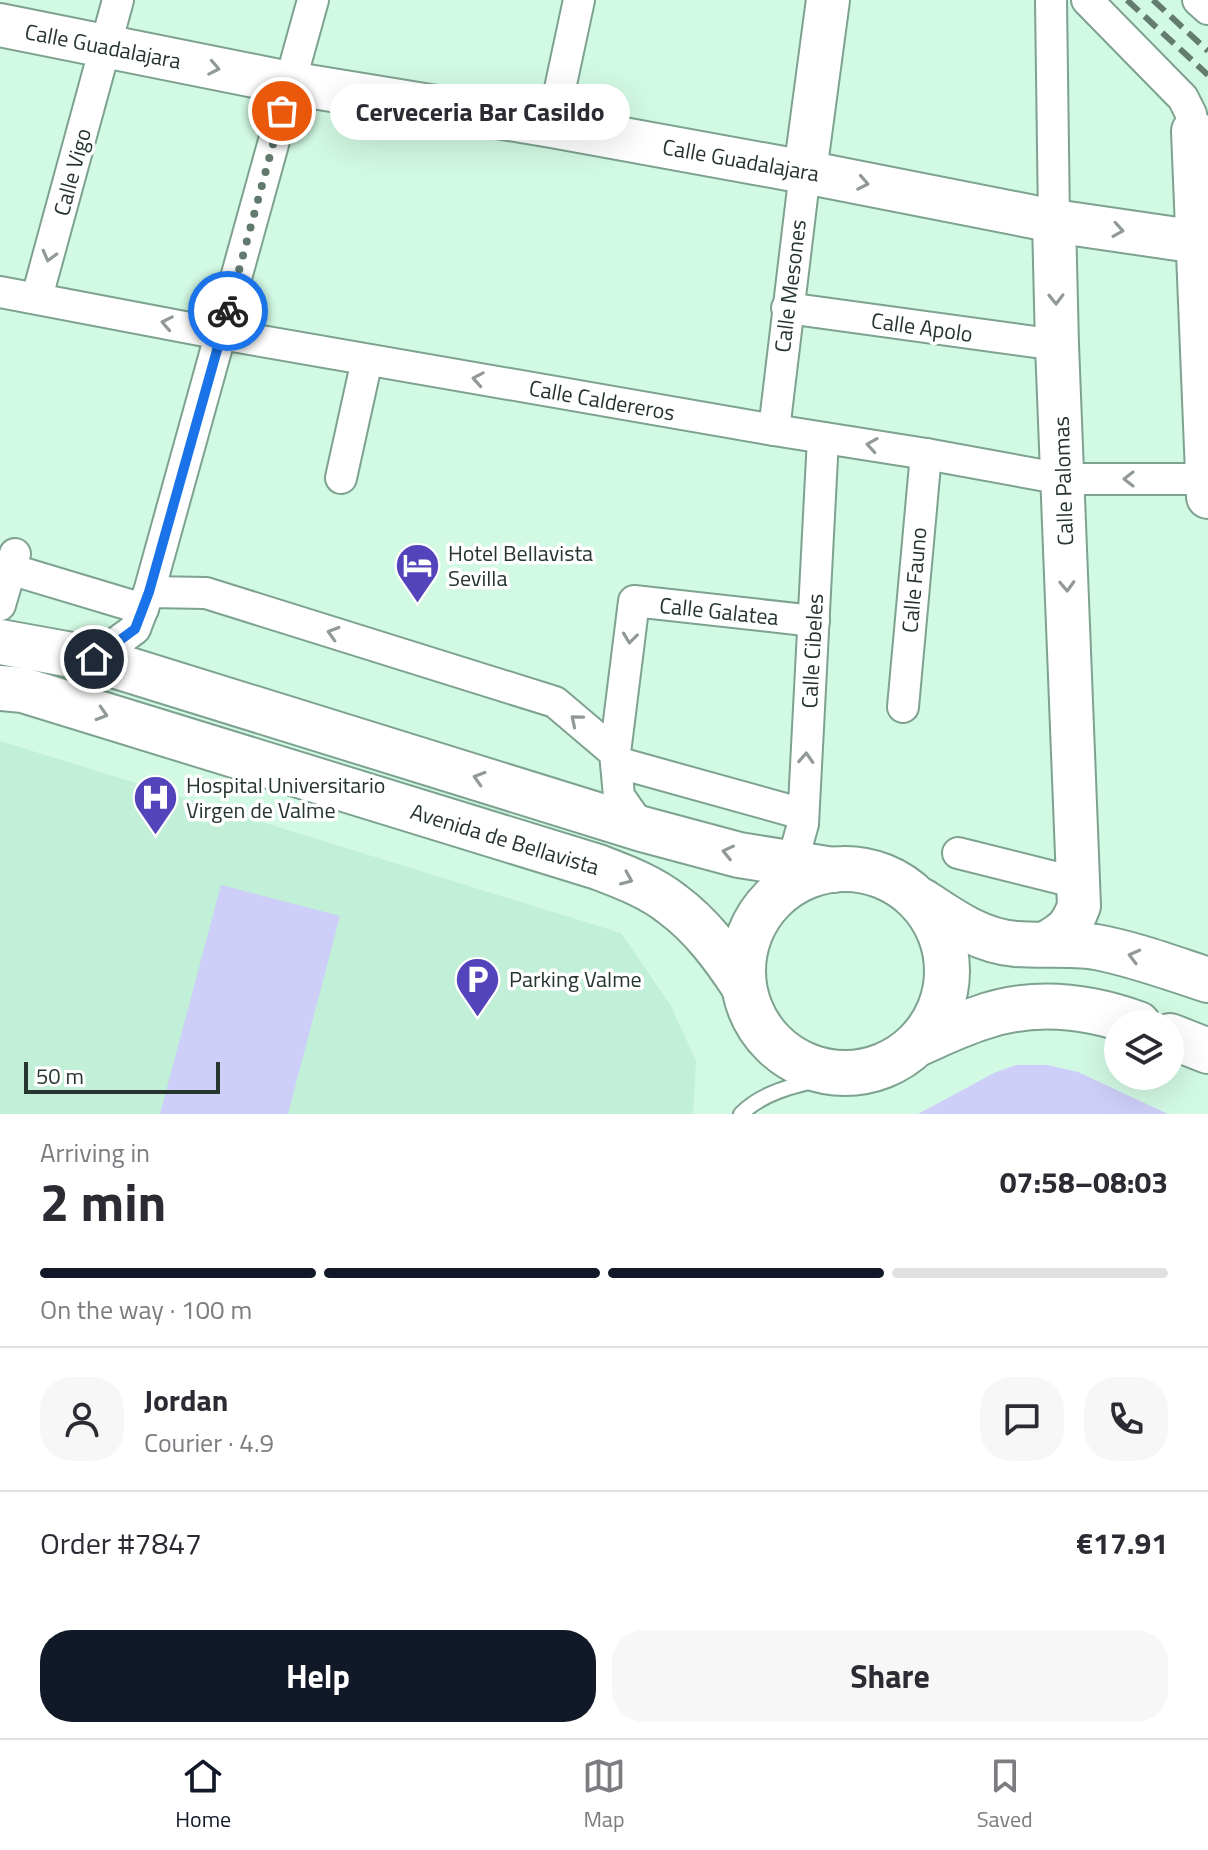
<!DOCTYPE html>
<html lang="en">
<head>
<meta charset="utf-8">
<style>
  body { margin:0; font-family:"Titillium Web",sans-serif; background:#f7f7f7; color:#2b2b33; height:100vh; display:flex; flex-direction:column; font-size:30px; white-space:nowrap }
  * { box-sizing:border-box; margin:0 }
  p { font-size:26px; color:#7c7c81 }
  .icon { flex:none; width:44px; height:44px; fill:none; stroke:currentColor; stroke-width:2; stroke-linecap:round; stroke-linejoin:round }
  .map { position:relative; height:1114px; overflow:hidden }
  .side { display:flex; flex-direction:column; background:#fff; flex:1 }
  .side>* { flex:none }
  .fabs { position:absolute; left:1104px; top:1010px; display:grid; gap:16px }
  .fabs a { display:grid; place-items:center; width:80px; height:80px; border-radius:50%; background:#fff; box-shadow:0 8px 32px #0002; font-size:40px }
  .scale { position:absolute; left:24px; bottom:20px; width:196px; box-sizing:border-box; padding-left:8px; border:4px solid #26352d; border-top:0; font-size:22px; line-height:28px; white-space:nowrap; color:#26352d; -webkit-text-stroke:6px #fff; paint-order:stroke }
  .pin { position:absolute; display:grid; place-items:center; width:68px; height:68px; color:#fff; margin:-34px; border:4px solid #fff; border-radius:50%; box-shadow:0 2px 8px #0007 }
  .courier { position:absolute; display:grid; place-items:center; width:80px; height:80px; margin:-40px; border:6px solid #1a73e8; border-radius:50%; background:#fff; color:#222; box-shadow:0 2px 10px #0007 }
  .bubble { position:absolute; height:56px; border-radius:28px; background:#fff; box-shadow:0 8px 32px #0002; font-size:26px; font-weight:700; line-height:56px; text-align:center }
  .overview em { font-style:normal; font-weight:700 }
  .overview div { display:flex; flex-direction:column-reverse }
  .overview { display:flex; align-items:center; justify-content:space-between; height:136px; padding:0 40px }
  h1 { font-size:52px; font-weight:700; line-height:60px }
  .bar { display:grid; grid-template-columns:repeat(4,1fr); gap:12px 8px; align-content:center; height:96px; padding:0 40px }
  .bar i { height:10px; border-radius:6px; background:#e1e1e2 }
  .bar .selected { background:#111827 }
  .bar p { grid-column:span 4 }
  .line { display:flex; align-items:center; gap:20px; padding:0 40px; border-top:2px solid #e1e1e2 }
  .line div { flex:1 }
  .round { display:grid; place-items:center; flex:none; width:84px; height:84px; border-radius:32px; background:#f7f7f7 }
  .cta { display:flex; gap:16px; margin-top:auto; padding:16px 40px }
  .cta a { flex:1; height:92px; border-radius:32px; background:#111827; color:#fff; font-size:32px; font-weight:700; line-height:92px; text-align:center }
  .cta a+a { background:#f7f7f7; color:#2b2b33 }
  .tab-bar { display:flex; justify-content:space-around; align-items:center; height:112px; border-top:2px solid #e1e1e2; background:#fff; font-size:22px; color:#7c7c81 }
  .tab-bar a { display:grid; justify-items:center; gap:4px }
  .tab-bar .selected { color:#111827 }
  .map>svg:first-child { display:block }
  .built { fill:#c1efd7 }
  .green { fill:#cdcff8 }
  .lines { fill:none; stroke-linecap:round; stroke-linejoin:round }
  .lane-casing { stroke:#7da28f; stroke-width:18 }
  .street-casing { stroke:#7da28f; stroke-width:34 }
  .secondary-casing { stroke:#7da28f; stroke-width:46 }
  .primary-casing { stroke:#7da28f; stroke-width:48 }
  .lane { stroke:#fff; stroke-width:14 }
  .street { stroke:#fff; stroke-width:30 }
  .secondary { stroke:#fff; stroke-width:42 }
  .primary { stroke:#fff; stroke-width:44 }
  .rail { stroke:#647b6f; stroke-width:6; stroke-dasharray:16 8; stroke-linecap:butt }
  .oneway { stroke:#929a96 }
  .done { stroke:#627a6d; stroke-width:8; stroke-dasharray:0 14.4 }
  .route { stroke:#1a73e8; stroke-width:10 }
  .labels { text-anchor:middle; stroke-width:7; stroke-linejoin:round; paint-order:stroke }
  .street-label { font-size:22px; fill:#26352d; stroke:#fff }
  .poi-label { font-size:22px; fill:#26352d; stroke:#fff; text-anchor:start }
</style>
</head>
<body>
<div class="map">
<svg width="1208" height="1114" viewBox="0 0 1208 1114">
  <rect width="100%" height="100%" fill="#d2f9e4"/>
  <path class="built" d="M0,741L621,933L671,1006L696,1061L693,1114H0Z"/>
  <g class="green">
    <path d="M221,885L340,916L288,1114H160Z"/>
    <path d="M1016,1065H1047L1078,1072L1168,1114H918L994,1073Z"/>
  </g>
  <g class="lines">
    <defs>
      <path id="lane" d="M741,1114C767,1088 807,1083 842,1074"/>
      <g id="street">
        <path d="M1051,0L1054,221"/>
        <path d="M1087,0L1183,98L1191,114L1193,131"/>
        <path d="M1198,0L1208,9"/>
        <path d="M552,126L579,0"/>
        <path d="M0,292L221,334L774,430L926,454L1063,479H1207"/>
        <path d="M37,297L118,0"/>
        <path d="M787,308L1057,345"/>
        <path d="M774,430L805,172"/>
        <path d="M341,478L367,360"/>
        <path d="M0,566L143,609"/>
        <path d="M149,592L313,0"/>
        <path d="M0,605L15,554"/>
        <path d="M94,659L135,629L149,592L206,593L555,702L615,753L619,796L642,829"/>
        <path d="M903,707L926,454"/>
        <path d="M615,753L634,601L814,621"/>
        <path d="M616,762L803,814"/>
        <path d="M958,853L1078,883"/>
        <path d="M792,863L803,824L823,438"/>
      </g>
      <g id="secondary">
        <path d="M0,25L289,83L552,126L805,172L1054,221L1198,242"/>
        <path d="M1193,131L1208,497"/>
        <path d="M805,172L828,0"/>
        <path d="M1043,945C1064,932 1070,930 1079,906L1057,345L1054,221"/>
      </g>
      <g id="primary">
        <path d="M0,642L94,659L642,829L739,855L833,870"/>
        <path d="M0,688L23,690L598,867C624,877 651,887 672,904C702,926 723,955 743,985"/>
        <circle cx="845" cy="971" r="102"/>
        <path d="M922,901C952,921 980,941 1016,944C1042,946 1070,943 1096,947C1134,954 1171,968 1208,980"/>
        <path d="M1170,1036L1208,1051"/>
        <path d="M917,1044C938,1035 958,1025 980,1018C1033,999 1086,1005 1138,1024"/>
      </g>
    </defs>
    <use href="#lane" class="lane-casing"/>
    <use href="#street" class="street-casing"/>
    <use href="#secondary" class="secondary-casing"/>
    <use href="#primary" class="primary-casing"/>
    <use href="#lane" class="lane"/>
    <use href="#street" class="street"/>
    <use href="#secondary" class="secondary"/>
    <use href="#primary" class="primary"/>
    <g class="rail">
      <path d="M1127,0L1208,75"/>
      <path d="M1153,0L1208,51"/>
    </g>
  </g>
  <defs><path id="oneway-chevron" d="M-2-3.5L2.5 0L-2 3.5" fill="none" stroke-width="1.6" stroke-linecap="round" stroke-linejoin="round" transform="scale(2)"/></defs>
  <g class="oneway">
    <use href="#oneway-chevron" transform="translate(214 68) rotate(11)"/>
    <use href="#oneway-chevron" transform="translate(863 183) rotate(11)"/>
    <use href="#oneway-chevron" transform="translate(1118 230) rotate(9)"/>
    <use href="#oneway-chevron" transform="translate(49 256) rotate(105)"/>
    <use href="#oneway-chevron" transform="translate(1056 299) rotate(89)"/>
    <use href="#oneway-chevron" transform="translate(167 323) rotate(-169)"/>
    <use href="#oneway-chevron" transform="translate(478 379) rotate(-170)"/>
    <use href="#oneway-chevron" transform="translate(872 445) rotate(-171)"/>
    <use href="#oneway-chevron" transform="translate(1129 479) rotate(180)"/>
    <use href="#oneway-chevron" transform="translate(1067 586) rotate(88)"/>
    <use href="#oneway-chevron" transform="translate(333 633) rotate(-163)"/>
    <use href="#oneway-chevron" transform="translate(630 638) rotate(97)"/>
    <use href="#oneway-chevron" transform="translate(102 714) rotate(17)"/>
    <use href="#oneway-chevron" transform="translate(576 720) rotate(-140)"/>
    <use href="#oneway-chevron" transform="translate(806 758) rotate(-87)"/>
    <use href="#oneway-chevron" transform="translate(479 778) rotate(-163)"/>
    <use href="#oneway-chevron" transform="translate(728 852) rotate(-167)"/>
    <use href="#oneway-chevron" transform="translate(627 879) rotate(23)"/>
    <use href="#oneway-chevron" transform="translate(1134 956) rotate(-165)"/>
  </g>
  <g class="lines">
    <path class="done" d="M228,311L282,111"/>
    <path class="route" d="M94,659L135,629L149,592L228,311"/>
  </g>
  <defs>
    <symbol id="hotel-pin" viewBox="-11 -11 22 30"><path d="M0 17L-7.5 6A9.5 9.5 0 1 1 7.5 6Z" fill="#5344bb" stroke="#fff"/><path d="M-6-4.5h1.5V1H6V5H4.5V3h-9V5H-6ZM-4 0a1.8 1.8 0 1 1 3.6 0ZM.5 0V-2.5h3Q6-2.5 6 0Z" fill="#fff"/></symbol>
    <symbol id="hospital-pin" viewBox="-11 -11 22 30"><path d="M0 17L-7.5 6A9.5 9.5 0 1 1 7.5 6Z" fill="#5344bb" stroke="#fff"/><path d="M-5-5h3v3.5h4V-5h3V5h-3V1.5h-4V5h-3Z" fill="#fff"/></symbol>
    <symbol id="parking-pin" viewBox="-11 -11 22 30"><path d="M0 17L-7.5 6A9.5 9.5 0 1 1 7.5 6Z" fill="#5344bb" stroke="#fff"/><path d="M-3.5-5.5H1a3.5 3.5 0 0 1 0 7H-1V5.5H-3.5ZM-1-3.4V-.6H.8a1.4 1.4 0 0 0 0-2.8Z" fill="#fff"/></symbol>
  </defs>
  <g fill-rule="evenodd">
    <use href="#hotel-pin" x="392" y="540" width="51" height="69"/>
    <use href="#hospital-pin" x="130" y="772" width="51" height="69"/>
    <use href="#parking-pin" x="452" y="954" width="51" height="69"/>
  </g>
  <g class="labels">
    <g class="street-label">
      <text transform="translate(103 46) rotate(11)" y="8">Calle Guadalajara</text>
      <text transform="translate(741 160) rotate(10)" y="8">Calle Guadalajara</text>
      <text transform="translate(72 172) rotate(-75)" y="8">Calle Vigo</text>
      <text transform="translate(790 286) rotate(-83)" y="8">Calle Mesones</text>
      <text transform="translate(922 327) rotate(8)" y="8">Calle Apolo</text>
      <text transform="translate(602 400) rotate(10)" y="8">Calle Caldereros</text>
      <text transform="translate(1063 481) rotate(-92)" y="8">Calle Palomas</text>
      <text transform="translate(914 580) rotate(-85)" y="8">Calle Fauno</text>
      <text transform="translate(719 611) rotate(6)" y="8">Calle Galatea</text>
      <text transform="translate(812 651) rotate(-87)" y="8">Calle Cibeles</text>
      <text transform="translate(505 839) rotate(17)" y="8">Avenida de Bellavista</text>
    </g>
    <g class="poi-label">
      <text x="448" y="561">Hotel Bellavista<tspan x="448" dy="25">Sevilla</tspan></text>
      <text x="186" y="793">Hospital Universitario<tspan x="186" dy="25">Virgen de Valme</tspan></text>
      <text x="509" y="987">Parking Valme</text>
    </g>
  </g>
</svg>
<div class="fabs">
<a><svg class="icon" aria-label="layers" viewBox="0 0 24 24"><path d="M12 4l9 5-9 5-9-5zM3 14l9 5 9-5"/></svg></a>
</div>
<div class="scale">50 m</div>
<div class="pin" style="left:282px;top:111px;background:#ea580c"><svg class="icon" aria-label="bag" viewBox="0 0 24 24"><path d="M5 8h14l-1 12H6zM9 8a3 3 0 0 1 6 0"/></svg></div>
<div class="pin" style="left:94px;top:659px;background:#1f2937"><svg class="icon" aria-label="home" viewBox="0 0 24 24"><path d="M3 11l9-7 9 7M6 9v11h12V9"/></svg></div>
<div class="courier" style="left:228px;top:311px"><svg class="icon" aria-label="bike" viewBox="0 0 24 24"><circle cx="6" cy="16" r="4"/><circle cx="18" cy="16" r="4"/><path d="M6 16l4-8h5l3 8M10 8l3 8H6M13 5h3"/></svg></div>
<div class="bubble" style="left:330px;top:84px;width:300px">Cerveceria Bar Casildo</div>
</div>
<section class="side">
<div class="overview"><div><h1>2 min</h1><p>Arriving in</p></div><em>07:58–08:03</em></div>
<div class="bar"><i class="selected"></i><i class="selected"></i><i class="selected"></i><i></i><p>On the way · 100 m</p></div>
<div class="line" style="height:144px"><a class="round"><svg class="icon" aria-label="person" viewBox="0 0 24 24"><circle cx="12" cy="8" r="4"/><path d="M4 21q1-7 8-7t8 7"/></svg></a><div><b>Jordan</b><p>Courier · 4.9</p></div><a class="round"><svg class="icon" aria-label="chat" viewBox="0 0 24 24"><path d="M4 5h16v11H9l-5 4z"/></svg></a><a class="round"><svg class="icon" aria-label="phone" viewBox="0 0 24 24"><path d="M5 4h4l2 5-3 2q2 4 5 5l2-3 5 2v4C11 20 4 13 5 4z"/></svg></a></div>
<div class="line" style="height:104px"><div>Order #7847</div><b>€17.91</b></div>
<div class="cta"><a>Help</a><a>Share</a></div>
</section>
<nav class="tab-bar">
<a class="selected"><svg class="icon" aria-label="home" viewBox="0 0 24 24"><path d="M3 11l9-7 9 7M6 9v11h12V9"/></svg>Home</a>
<a><svg class="icon" aria-label="map" viewBox="0 0 24 24"><path d="M3 6l6-2 6 2 6-2v14l-6 2-6-2-6 2zM9 4v14M15 6v14"/></svg>Map</a>
<a><svg class="icon" aria-label="saved" viewBox="0 0 24 24"><path d="M7 4h10v16l-5-4-5 4z"/></svg>Saved</a>
</nav>
</body>
</html>
